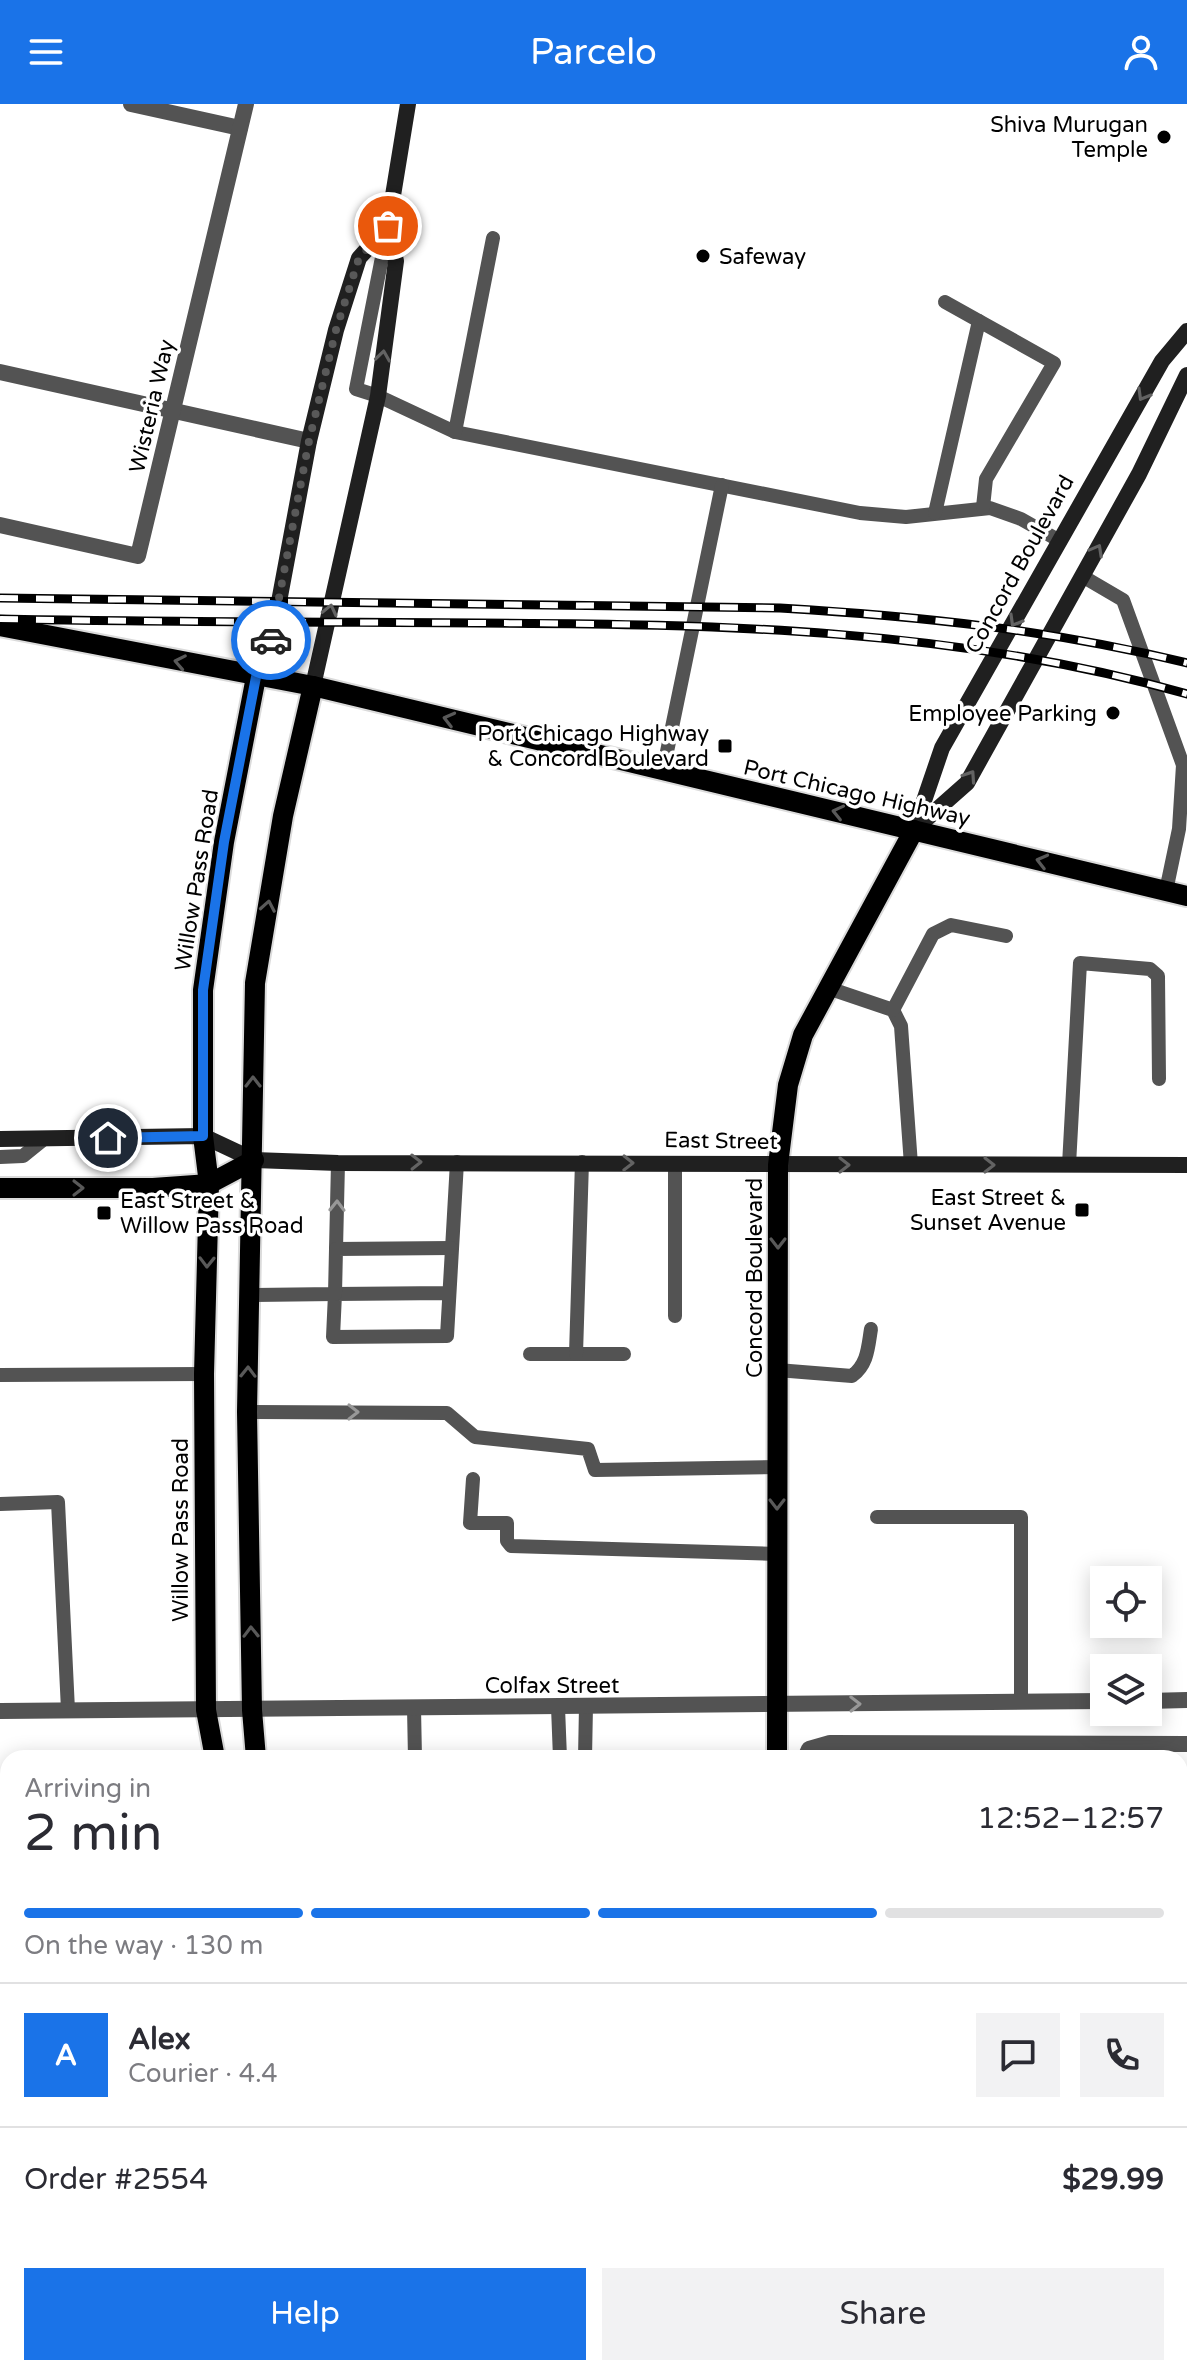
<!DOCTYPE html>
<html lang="en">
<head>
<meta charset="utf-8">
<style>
  body { margin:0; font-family:"Varela Round",sans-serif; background:#f2f2f3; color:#2b2b33; height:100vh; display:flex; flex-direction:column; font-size:30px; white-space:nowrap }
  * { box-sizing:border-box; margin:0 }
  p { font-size:26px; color:#7c7c81 }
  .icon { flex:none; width:44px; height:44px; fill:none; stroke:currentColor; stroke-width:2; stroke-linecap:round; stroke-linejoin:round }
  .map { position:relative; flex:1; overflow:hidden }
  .side { position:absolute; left:0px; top:1646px; width:1188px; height:626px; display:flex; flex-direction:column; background:#fff; border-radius:24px 24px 0 0; box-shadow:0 4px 20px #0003 }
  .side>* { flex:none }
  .buttons { position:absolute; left:1090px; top:1462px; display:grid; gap:16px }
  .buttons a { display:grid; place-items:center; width:72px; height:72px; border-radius:0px; background:#fff; box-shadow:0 4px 20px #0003; font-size:40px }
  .pin { position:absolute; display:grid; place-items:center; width:68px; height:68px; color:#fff; margin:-34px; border:4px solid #fff; border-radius:50%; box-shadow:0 2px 8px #0007 }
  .courier { position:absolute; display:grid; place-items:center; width:80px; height:80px; margin:-40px; border:6px solid #1a73e8; border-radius:50%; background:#fff; color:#222; box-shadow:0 2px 10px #0007 }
  .summary em { font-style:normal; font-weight:600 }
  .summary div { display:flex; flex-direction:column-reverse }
  .summary { display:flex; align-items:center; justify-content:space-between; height:136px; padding:0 24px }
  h1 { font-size:52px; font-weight:600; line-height:60px }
  .bar { display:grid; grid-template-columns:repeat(4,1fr); gap:12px 8px; align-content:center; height:96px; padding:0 24px }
  .bar i { height:10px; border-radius:6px; background:#e1e1e2 }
  .bar .current { background:#1a73e8 }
  .bar p { grid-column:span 4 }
  .line { display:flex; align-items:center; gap:20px; padding:0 24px; border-top:2px solid #e1e1e2 }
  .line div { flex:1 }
  .round { display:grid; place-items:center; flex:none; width:84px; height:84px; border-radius:0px; background:#f2f2f3 }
  .cta { display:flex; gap:16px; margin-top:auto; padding:16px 24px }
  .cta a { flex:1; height:92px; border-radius:0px; background:#1a73e8; color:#fff; font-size:32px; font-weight:600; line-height:92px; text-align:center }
  .cta a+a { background:#f2f2f3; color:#2b2b33 }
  header { display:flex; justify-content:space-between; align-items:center; height:104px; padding:0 24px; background:#1a73e8; color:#fff; font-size:36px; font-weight:600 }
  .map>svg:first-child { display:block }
  .park { fill:url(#park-dots) }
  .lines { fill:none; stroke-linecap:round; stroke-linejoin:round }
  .primary-casing { stroke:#dbdbdb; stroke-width:24 }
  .lane { stroke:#535353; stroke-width:14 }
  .street { stroke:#535353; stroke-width:16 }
  .secondary { stroke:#202020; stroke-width:16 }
  .primary { stroke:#000; stroke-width:20 }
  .rail-casing { stroke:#000; stroke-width:9 }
  .rail { stroke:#fff; stroke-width:6; stroke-dasharray:18; stroke-linecap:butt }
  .oneway { stroke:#636363 }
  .oneway2 { stroke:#595959 }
  .oneway3 { stroke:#989898 }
  .done { stroke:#595959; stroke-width:8; stroke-dasharray:0 14.4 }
  .route { stroke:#1a73e8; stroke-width:10 }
  .poi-dot { fill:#000; stroke:#fff; stroke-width:3 }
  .labels { text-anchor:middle; stroke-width:7; stroke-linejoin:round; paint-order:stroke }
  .poi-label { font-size:22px; fill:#000; stroke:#fff; text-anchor:end }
  .street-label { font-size:22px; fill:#000; stroke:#fff }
</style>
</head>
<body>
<header><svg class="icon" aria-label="menu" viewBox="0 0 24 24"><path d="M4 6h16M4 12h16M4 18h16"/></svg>Parcelo<svg class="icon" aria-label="person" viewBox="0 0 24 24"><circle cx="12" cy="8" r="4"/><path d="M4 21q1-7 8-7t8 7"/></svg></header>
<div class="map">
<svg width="1187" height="2271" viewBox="0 0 1187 2271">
  <defs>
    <pattern id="park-dots" width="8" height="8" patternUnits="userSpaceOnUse" patternTransform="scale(2)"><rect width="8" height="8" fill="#dadada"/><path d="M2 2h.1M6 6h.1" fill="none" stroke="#b9b9b9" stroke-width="1.8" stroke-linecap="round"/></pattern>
  </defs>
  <rect width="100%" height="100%" fill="#fff"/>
  <path class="park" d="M8,2191V2264H189V2271H0V2192Z"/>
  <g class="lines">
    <defs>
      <g id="primary">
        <path d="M0,522L313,582L1187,792"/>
        <path d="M0,1084H153L209,1080L254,1056"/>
        <path d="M215,1654L206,1606L204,1270L209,1080L203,1032V886L224,738L256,573"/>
        <path d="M256,1654L252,1606L247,1308L255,879L283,712L313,582"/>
        <path d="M777,1654L778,1061L788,981L803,931L914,726"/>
        <path d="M208,2264L209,2271"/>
        <path d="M252,2264V2271"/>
        <path d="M771,2264V2271"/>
      </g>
    </defs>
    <use href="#primary" class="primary-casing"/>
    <g class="lane">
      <path d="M388,123L356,285L378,292L455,328L860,409L906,413L990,404L1021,415L1060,437"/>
      <path d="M945,198L979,217"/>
      <path d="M455,328L493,134"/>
      <path d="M935,409L979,217L1054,259L986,375L983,403"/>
      <path d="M1082,472L1123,496L1183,661L1179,725L1166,787"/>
      <path d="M663,667L722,381"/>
      <path d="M828,884L893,906L901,922L911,1061"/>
      <path d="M893,906L933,830L951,821L1006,832"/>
      <path d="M0,1053L23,1052L44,1035"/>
      <path d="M1069,1061L1080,859L1150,865L1158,872L1159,975"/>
      <path d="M336,1145L338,1059"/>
      <path d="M449,1189L335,1190L333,1233L447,1232L457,1058"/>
      <path d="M250,1191L335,1190L336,1145L451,1144"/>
      <path d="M675,1212V1059"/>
      <path d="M530,1250H624"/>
      <path d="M576,1250L582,1058"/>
      <path d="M777,1266L852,1272C868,1260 868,1243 871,1225"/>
      <path d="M0,1271L204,1270"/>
      <path d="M247,1308L447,1309L475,1333L588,1345L595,1366L777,1363"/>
      <path d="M473,1375L470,1419H507V1437L511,1442L777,1450"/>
      <path d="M0,1400L58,1398L68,1606"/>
      <path d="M877,1413H1021V1598"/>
      <path d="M558,1603L560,1654"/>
      <path d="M414,1604L415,1654"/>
      <path d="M585,1654L586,1602"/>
      <path d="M574,2271V2264"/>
      <path d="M661,2271V2264"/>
    </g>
    <g class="street">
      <path d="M131,0L240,24"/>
      <path d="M0,268L309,337"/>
      <path d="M0,421L138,452L246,0"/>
      <path d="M1148,1597L1187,1596"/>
      <path d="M0,1607L1104,1597"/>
      <path d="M805,1654L809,1645L830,1639L1187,1640"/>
      <path d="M0,2150H8"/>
      <path d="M1180,2162H1187"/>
    </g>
    <g class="secondary">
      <path d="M256,573L273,530L309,337L336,226L359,154L388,122"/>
      <path d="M313,582L378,292L396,157L388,122L408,0"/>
      <path d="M915,725L967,679L1139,370L1187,271"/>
      <path d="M914,726L942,644L1162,257L1187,227"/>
      <path d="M0,1035L203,1032L254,1056L338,1059L1187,1061"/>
    </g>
    <use href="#primary" class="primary"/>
    <defs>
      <g id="rail">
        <path d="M0,494L780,504C918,512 1053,526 1187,559"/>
        <path d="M0,515C159,518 319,518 478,519C717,520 956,524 1187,590"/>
      </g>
    </defs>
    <use href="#rail" class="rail-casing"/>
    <use href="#rail" class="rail"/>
  </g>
  <defs><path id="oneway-chevron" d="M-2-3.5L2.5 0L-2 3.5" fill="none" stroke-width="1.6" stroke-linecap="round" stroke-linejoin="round" transform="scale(2)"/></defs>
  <g class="oneway">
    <use href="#oneway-chevron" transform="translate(383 252) rotate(-82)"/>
    <use href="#oneway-chevron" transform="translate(1143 291) rotate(120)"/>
    <use href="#oneway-chevron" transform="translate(1097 446) rotate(-61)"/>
    <use href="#oneway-chevron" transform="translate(330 506) rotate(-77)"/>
    <use href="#oneway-chevron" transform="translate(1015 517) rotate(120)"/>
    <use href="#oneway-chevron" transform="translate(970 672) rotate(-56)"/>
    <use href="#oneway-chevron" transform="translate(416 1058) rotate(-1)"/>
    <use href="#oneway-chevron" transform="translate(628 1059) rotate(1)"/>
    <use href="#oneway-chevron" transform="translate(844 1061)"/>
    <use href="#oneway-chevron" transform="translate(989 1061)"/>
  </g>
  <g class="oneway2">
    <use href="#oneway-chevron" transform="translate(180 558) rotate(-169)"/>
    <use href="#oneway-chevron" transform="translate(449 615) rotate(-166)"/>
    <use href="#oneway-chevron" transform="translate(838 708) rotate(-167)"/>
    <use href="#oneway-chevron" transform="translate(1042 757) rotate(-166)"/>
    <use href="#oneway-chevron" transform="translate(268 802) rotate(-80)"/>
    <use href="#oneway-chevron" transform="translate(253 978) rotate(-90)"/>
    <use href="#oneway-chevron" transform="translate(78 1084)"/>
    <use href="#oneway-chevron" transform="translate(778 1139) rotate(90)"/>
    <use href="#oneway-chevron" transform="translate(207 1158) rotate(91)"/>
    <use href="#oneway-chevron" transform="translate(248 1268) rotate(-89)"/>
    <use href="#oneway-chevron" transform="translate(777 1400) rotate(90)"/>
    <use href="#oneway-chevron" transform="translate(251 1528) rotate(-91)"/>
  </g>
  <g class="oneway3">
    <use href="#oneway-chevron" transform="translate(337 1102) rotate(-89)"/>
    <use href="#oneway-chevron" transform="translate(353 1308)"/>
    <use href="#oneway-chevron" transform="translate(855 1600) rotate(-1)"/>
  </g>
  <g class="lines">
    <path class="done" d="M271,536L309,337L336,226L359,154L388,122"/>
    <path class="route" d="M108,1034L203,1032V886L224,738L256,573L271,536"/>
  </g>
  <g class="poi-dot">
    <circle cx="1164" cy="33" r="8"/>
    <circle cx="703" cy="152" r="8"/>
    <circle cx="1113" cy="609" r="8"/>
    <rect x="717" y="634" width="16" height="16" rx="4"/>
    <rect x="1074" y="1098" width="16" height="16" rx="4"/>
    <rect x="96" y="1101" width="16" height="16" rx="4"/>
  </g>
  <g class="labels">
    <g class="poi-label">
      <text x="1148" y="28">Shiva Murugan<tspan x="1148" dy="25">Temple</tspan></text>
      <text x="719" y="160" text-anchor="start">Safeway</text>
      <text x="1097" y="617">Employee Parking</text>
      <text x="709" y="637">Port Chicago Highway<tspan x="709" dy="25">&amp; Concord Boulevard</tspan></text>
      <text x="1066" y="1101">East Street &amp;<tspan x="1066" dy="25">Sunset Avenue</tspan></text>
      <text x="120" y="1104" text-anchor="start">East Street &amp;<tspan x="120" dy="25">Willow Pass Road</tspan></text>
    </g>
    <g class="street-label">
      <text transform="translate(151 302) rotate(-77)" y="8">Wisteria Way</text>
      <text transform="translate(1019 460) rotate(-61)" y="8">Concord Boulevard</text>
      <text transform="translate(857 688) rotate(13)" y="8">Port Chicago Highway</text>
      <text transform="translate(196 776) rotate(-81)" y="8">Willow Pass Road</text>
      <text transform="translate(721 1036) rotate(1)" y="8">East Street</text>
      <text transform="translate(754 1174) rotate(-90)" y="8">Concord Boulevard</text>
      <text transform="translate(180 1426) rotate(-90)" y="8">Willow Pass Road</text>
      <text x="552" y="1589">Colfax Street</text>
    </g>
  </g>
</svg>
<div class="buttons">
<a><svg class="icon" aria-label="locate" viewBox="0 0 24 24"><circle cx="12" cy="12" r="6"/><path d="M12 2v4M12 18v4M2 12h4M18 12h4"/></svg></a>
<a><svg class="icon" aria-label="layers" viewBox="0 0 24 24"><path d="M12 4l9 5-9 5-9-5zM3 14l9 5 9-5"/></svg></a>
</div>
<div class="pin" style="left:388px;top:122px;background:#ea580c"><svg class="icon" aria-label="bag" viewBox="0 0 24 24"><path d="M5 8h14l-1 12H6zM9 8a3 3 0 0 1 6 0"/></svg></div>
<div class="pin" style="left:108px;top:1034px;background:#1f2937"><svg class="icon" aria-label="home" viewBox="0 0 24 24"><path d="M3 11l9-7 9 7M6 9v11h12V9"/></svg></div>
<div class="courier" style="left:271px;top:536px"><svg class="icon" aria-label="car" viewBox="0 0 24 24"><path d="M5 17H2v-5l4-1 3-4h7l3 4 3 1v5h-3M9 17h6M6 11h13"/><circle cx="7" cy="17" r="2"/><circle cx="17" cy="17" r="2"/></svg></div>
<section class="side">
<div class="summary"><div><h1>2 min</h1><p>Arriving in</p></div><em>12:52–12:57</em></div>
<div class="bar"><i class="current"></i><i class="current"></i><i class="current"></i><i></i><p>On the way · 130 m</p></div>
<div class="line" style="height:144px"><b class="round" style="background:#1a73e8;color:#fff">A</b><div><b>Alex</b><p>Courier · 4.4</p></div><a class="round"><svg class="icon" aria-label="chat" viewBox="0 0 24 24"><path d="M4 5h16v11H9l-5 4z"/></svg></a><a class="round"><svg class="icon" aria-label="phone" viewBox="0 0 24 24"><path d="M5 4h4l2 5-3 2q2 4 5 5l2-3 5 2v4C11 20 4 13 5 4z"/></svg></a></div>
<div class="line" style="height:104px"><div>Order #2554</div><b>$29.99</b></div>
<div class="cta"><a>Help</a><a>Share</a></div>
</section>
</div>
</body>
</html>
